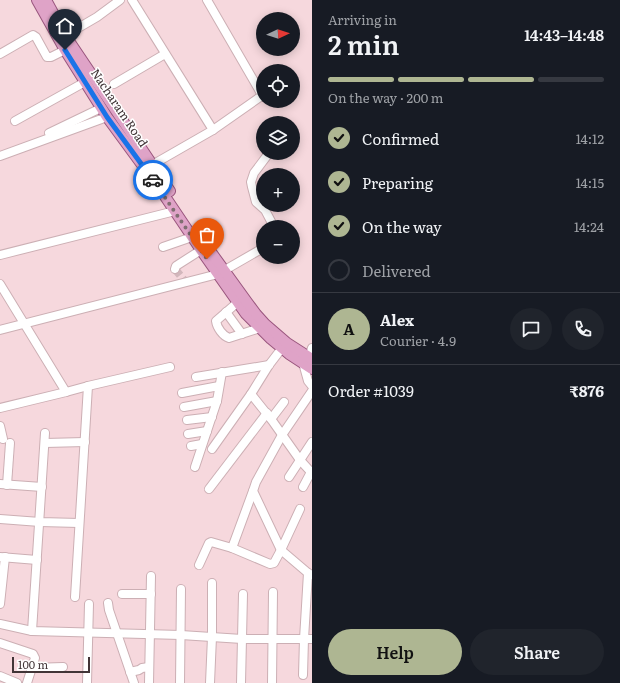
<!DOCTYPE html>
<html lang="en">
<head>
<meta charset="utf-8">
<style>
  body { margin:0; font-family:Literata,serif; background:#20242c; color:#f1f3f6; height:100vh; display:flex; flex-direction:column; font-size:15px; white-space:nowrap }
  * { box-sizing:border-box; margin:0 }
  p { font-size:13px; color:#9ea1a6 }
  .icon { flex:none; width:22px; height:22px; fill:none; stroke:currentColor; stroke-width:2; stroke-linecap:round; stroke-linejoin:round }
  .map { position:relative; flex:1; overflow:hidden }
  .panel { display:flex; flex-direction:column; background:#171b24; width:308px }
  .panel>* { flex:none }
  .needle { width:26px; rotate:86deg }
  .controls { position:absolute; left:256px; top:12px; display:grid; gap:8px }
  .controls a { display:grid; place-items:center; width:44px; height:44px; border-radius:50%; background:#171b24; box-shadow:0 2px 10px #0003; font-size:20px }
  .scale { position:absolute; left:12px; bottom:10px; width:78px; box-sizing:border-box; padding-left:4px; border:2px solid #413537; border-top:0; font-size:11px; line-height:14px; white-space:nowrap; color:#413537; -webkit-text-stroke:3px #fff; paint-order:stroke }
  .pin { position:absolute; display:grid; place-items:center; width:34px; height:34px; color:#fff; margin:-41px -17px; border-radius:50% 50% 50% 0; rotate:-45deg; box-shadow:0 0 4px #0007 }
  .pin .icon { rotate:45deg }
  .courier { position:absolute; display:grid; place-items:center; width:40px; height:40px; margin:-20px; border:3px solid #1a73e8; border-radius:50%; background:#fff; color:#222; box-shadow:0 1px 5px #0007 }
  .summary em { font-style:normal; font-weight:600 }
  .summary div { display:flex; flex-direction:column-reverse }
  .summary { display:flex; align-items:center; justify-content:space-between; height:68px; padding:0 16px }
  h1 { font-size:26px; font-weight:600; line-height:30px }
  .bar { display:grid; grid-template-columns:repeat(4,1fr); gap:6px 4px; align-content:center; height:48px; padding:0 16px }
  .bar i { height:5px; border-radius:3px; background:#363941 }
  .bar .current { background:#aeb692 }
  .bar p { grid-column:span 4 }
  .line { display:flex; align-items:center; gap:10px; padding:0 16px; border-top:1px solid #363941 }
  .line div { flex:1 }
  .round { display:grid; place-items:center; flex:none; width:42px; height:42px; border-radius:21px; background:#20242c }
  ol { padding:0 16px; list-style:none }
  li { display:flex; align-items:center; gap:12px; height:44px }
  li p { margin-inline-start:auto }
  li .icon { padding:4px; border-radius:50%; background:#aeb692; color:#111; stroke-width:4 }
  li:last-child { color:#9ea1a6 }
  li i { width:22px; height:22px; border:2px solid #363941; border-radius:50% }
  .action { display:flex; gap:8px; margin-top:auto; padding:8px 16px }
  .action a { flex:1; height:46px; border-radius:24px; background:#aeb692; color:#111; font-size:16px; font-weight:600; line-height:46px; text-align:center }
  .action a+a { background:#20242c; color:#f1f3f6 }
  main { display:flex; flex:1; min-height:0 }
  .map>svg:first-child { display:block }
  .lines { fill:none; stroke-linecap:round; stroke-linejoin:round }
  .minor-tunnel { stroke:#d2b7bc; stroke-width:8; stroke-dasharray:8 4; stroke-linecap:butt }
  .minor-casing { stroke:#ccafb4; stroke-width:10 }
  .major-casing { stroke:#99557d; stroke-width:12 }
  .minor { stroke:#fff; stroke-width:8 }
  .major { stroke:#dfa3c7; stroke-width:10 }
  .done { stroke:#806e71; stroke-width:4; stroke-dasharray:0 7.2 }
  .route { stroke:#1a73e8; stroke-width:5 }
  .labels { text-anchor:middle; stroke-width:3; stroke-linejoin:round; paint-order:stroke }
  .street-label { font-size:12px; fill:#413537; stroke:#fff }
</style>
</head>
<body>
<main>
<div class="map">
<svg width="312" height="683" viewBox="0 0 312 683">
  <rect width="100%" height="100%" fill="#f6d8dd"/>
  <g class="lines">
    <path class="minor-tunnel" d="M175,269L184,280"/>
    <defs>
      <g id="minor">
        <path d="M132,0L213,130"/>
        <path d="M61,38L97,17L120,0"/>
        <path d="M0,54L33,35L36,37L47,57H51L65,50"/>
        <path d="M114,84L165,54"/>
        <path d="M15,121L85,82"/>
        <path d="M49,133L101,108"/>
        <path d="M269,153L254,173L251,182L252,187L256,202L265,210L274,227"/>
        <path d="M0,156L107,117"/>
        <path d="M152,165L213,130L260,97L262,95L207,0"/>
        <path d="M163,247L192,237"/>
        <path d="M0,255L175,211"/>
        <path d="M175,269L176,266L201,250"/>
        <path d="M0,284L66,392"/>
        <path d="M238,302L216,321C217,328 223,336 229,338L260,328"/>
        <path d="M226,312L242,334"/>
        <path d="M0,330L218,274L263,248"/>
        <path d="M309,358L312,348"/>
        <path d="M303,363L308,381L312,386"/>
        <path d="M196,377L269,365"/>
        <path d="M312,391L282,435L256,482L253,491L281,550L308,573L312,575"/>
        <path d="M182,393L219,386"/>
        <path d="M251,394L271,419L300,460L311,472L303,487"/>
        <path d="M184,407L217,401"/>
        <path d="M0,408L66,392L88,386L170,367"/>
        <path d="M271,419L284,402"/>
        <path d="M187,420L212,417"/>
        <path d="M0,426L3,439"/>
        <path d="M188,434L207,431"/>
        <path d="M45,443L85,442"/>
        <path d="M191,446L202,444"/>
        <path d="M212,449L251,394L269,365L282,348"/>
        <path d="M195,467L217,401L222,372"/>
        <path d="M289,477L312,442"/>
        <path d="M0,484L42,487"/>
        <path d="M7,485L10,443"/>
        <path d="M209,489L267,413"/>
        <path d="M0,519L40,522L79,523"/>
        <path d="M232,548L253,491"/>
        <path d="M0,557L37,560"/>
        <path d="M199,565L209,543L211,542L232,548L270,564L274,563L281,550L300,509"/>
        <path d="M122,594H151"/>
        <path d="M75,597L88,386"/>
        <path d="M108,603L109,610L134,683"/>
        <path d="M0,604L5,557"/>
        <path d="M0,624L32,631L181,635L242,639H312"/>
        <path d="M32,631L45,433"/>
        <path d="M0,643L33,654L35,658L27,683"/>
        <path d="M32,668L63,667"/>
        <path d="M130,672L139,670L142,668L149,667"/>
        <path d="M303,675L304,639L308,573"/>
        <path d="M0,676L17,683"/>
        <path d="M87,683L89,604"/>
        <path d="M149,683L151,576"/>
        <path d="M180,683L181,589"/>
        <path d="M210,683L212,637V583"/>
        <path d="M241,683L243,594"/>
        <path d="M272,683L273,592"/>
      </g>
      <g id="major">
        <path d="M37,0L65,50L107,117L162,192L201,250L246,314L271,339L289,354L312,369"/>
        <path d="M46,0L65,35L170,191"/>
        <path d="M203,241L247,302L256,314L265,324L287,343L312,359"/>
      </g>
    </defs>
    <use href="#minor" class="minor-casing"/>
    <use href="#major" class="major-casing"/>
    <use href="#minor" class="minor"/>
    <use href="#major" class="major"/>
  </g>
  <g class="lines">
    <path class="done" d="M153,180L207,259"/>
    <path class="route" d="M65,50L107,117L153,180"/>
  </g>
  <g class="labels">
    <g class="street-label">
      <text transform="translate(119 108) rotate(56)" y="4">Nacharam Road</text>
    </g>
  </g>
</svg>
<div class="controls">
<a><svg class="needle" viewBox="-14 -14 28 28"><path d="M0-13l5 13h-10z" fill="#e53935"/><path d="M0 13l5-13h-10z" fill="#9ea1a6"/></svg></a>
<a><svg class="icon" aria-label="locate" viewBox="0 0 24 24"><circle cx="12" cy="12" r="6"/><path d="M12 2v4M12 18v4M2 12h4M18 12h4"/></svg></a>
<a><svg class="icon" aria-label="layers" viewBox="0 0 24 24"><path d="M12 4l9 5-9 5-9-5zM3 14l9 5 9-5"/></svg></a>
<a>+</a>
<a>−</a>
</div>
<div class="scale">100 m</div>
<div class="pin" style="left:207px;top:259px;background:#ea580c"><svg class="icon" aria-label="bag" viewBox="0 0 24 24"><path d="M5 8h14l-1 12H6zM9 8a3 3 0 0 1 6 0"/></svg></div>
<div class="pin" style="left:65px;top:50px;background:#1f2937"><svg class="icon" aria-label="home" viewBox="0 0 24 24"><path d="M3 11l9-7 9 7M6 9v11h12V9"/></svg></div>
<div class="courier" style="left:153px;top:180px"><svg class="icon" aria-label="car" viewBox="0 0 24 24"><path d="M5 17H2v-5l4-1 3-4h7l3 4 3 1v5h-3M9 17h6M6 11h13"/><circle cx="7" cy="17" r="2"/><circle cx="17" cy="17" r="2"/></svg></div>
</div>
<section class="panel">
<div class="summary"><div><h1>2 min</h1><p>Arriving in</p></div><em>14:43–14:48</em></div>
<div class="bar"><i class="current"></i><i class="current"></i><i class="current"></i><i></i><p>On the way · 200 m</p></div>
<ol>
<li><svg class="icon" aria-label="check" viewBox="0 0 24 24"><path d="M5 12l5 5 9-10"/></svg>Confirmed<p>14:12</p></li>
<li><svg class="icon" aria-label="check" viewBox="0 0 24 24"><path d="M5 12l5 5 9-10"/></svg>Preparing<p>14:15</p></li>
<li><svg class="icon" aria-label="check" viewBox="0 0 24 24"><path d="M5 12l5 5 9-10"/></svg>On the way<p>14:24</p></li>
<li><i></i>Delivered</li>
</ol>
<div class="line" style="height:72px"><b class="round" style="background:#aeb692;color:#111">A</b><div><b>Alex</b><p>Courier · 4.9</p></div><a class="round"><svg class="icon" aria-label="chat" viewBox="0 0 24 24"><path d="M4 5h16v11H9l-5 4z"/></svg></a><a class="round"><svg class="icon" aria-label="phone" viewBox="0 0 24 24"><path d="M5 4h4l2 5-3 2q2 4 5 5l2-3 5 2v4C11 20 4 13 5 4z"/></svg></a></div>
<div class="line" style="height:52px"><div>Order #1039</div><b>₹876</b></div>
<div class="action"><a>Help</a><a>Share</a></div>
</section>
</main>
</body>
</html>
